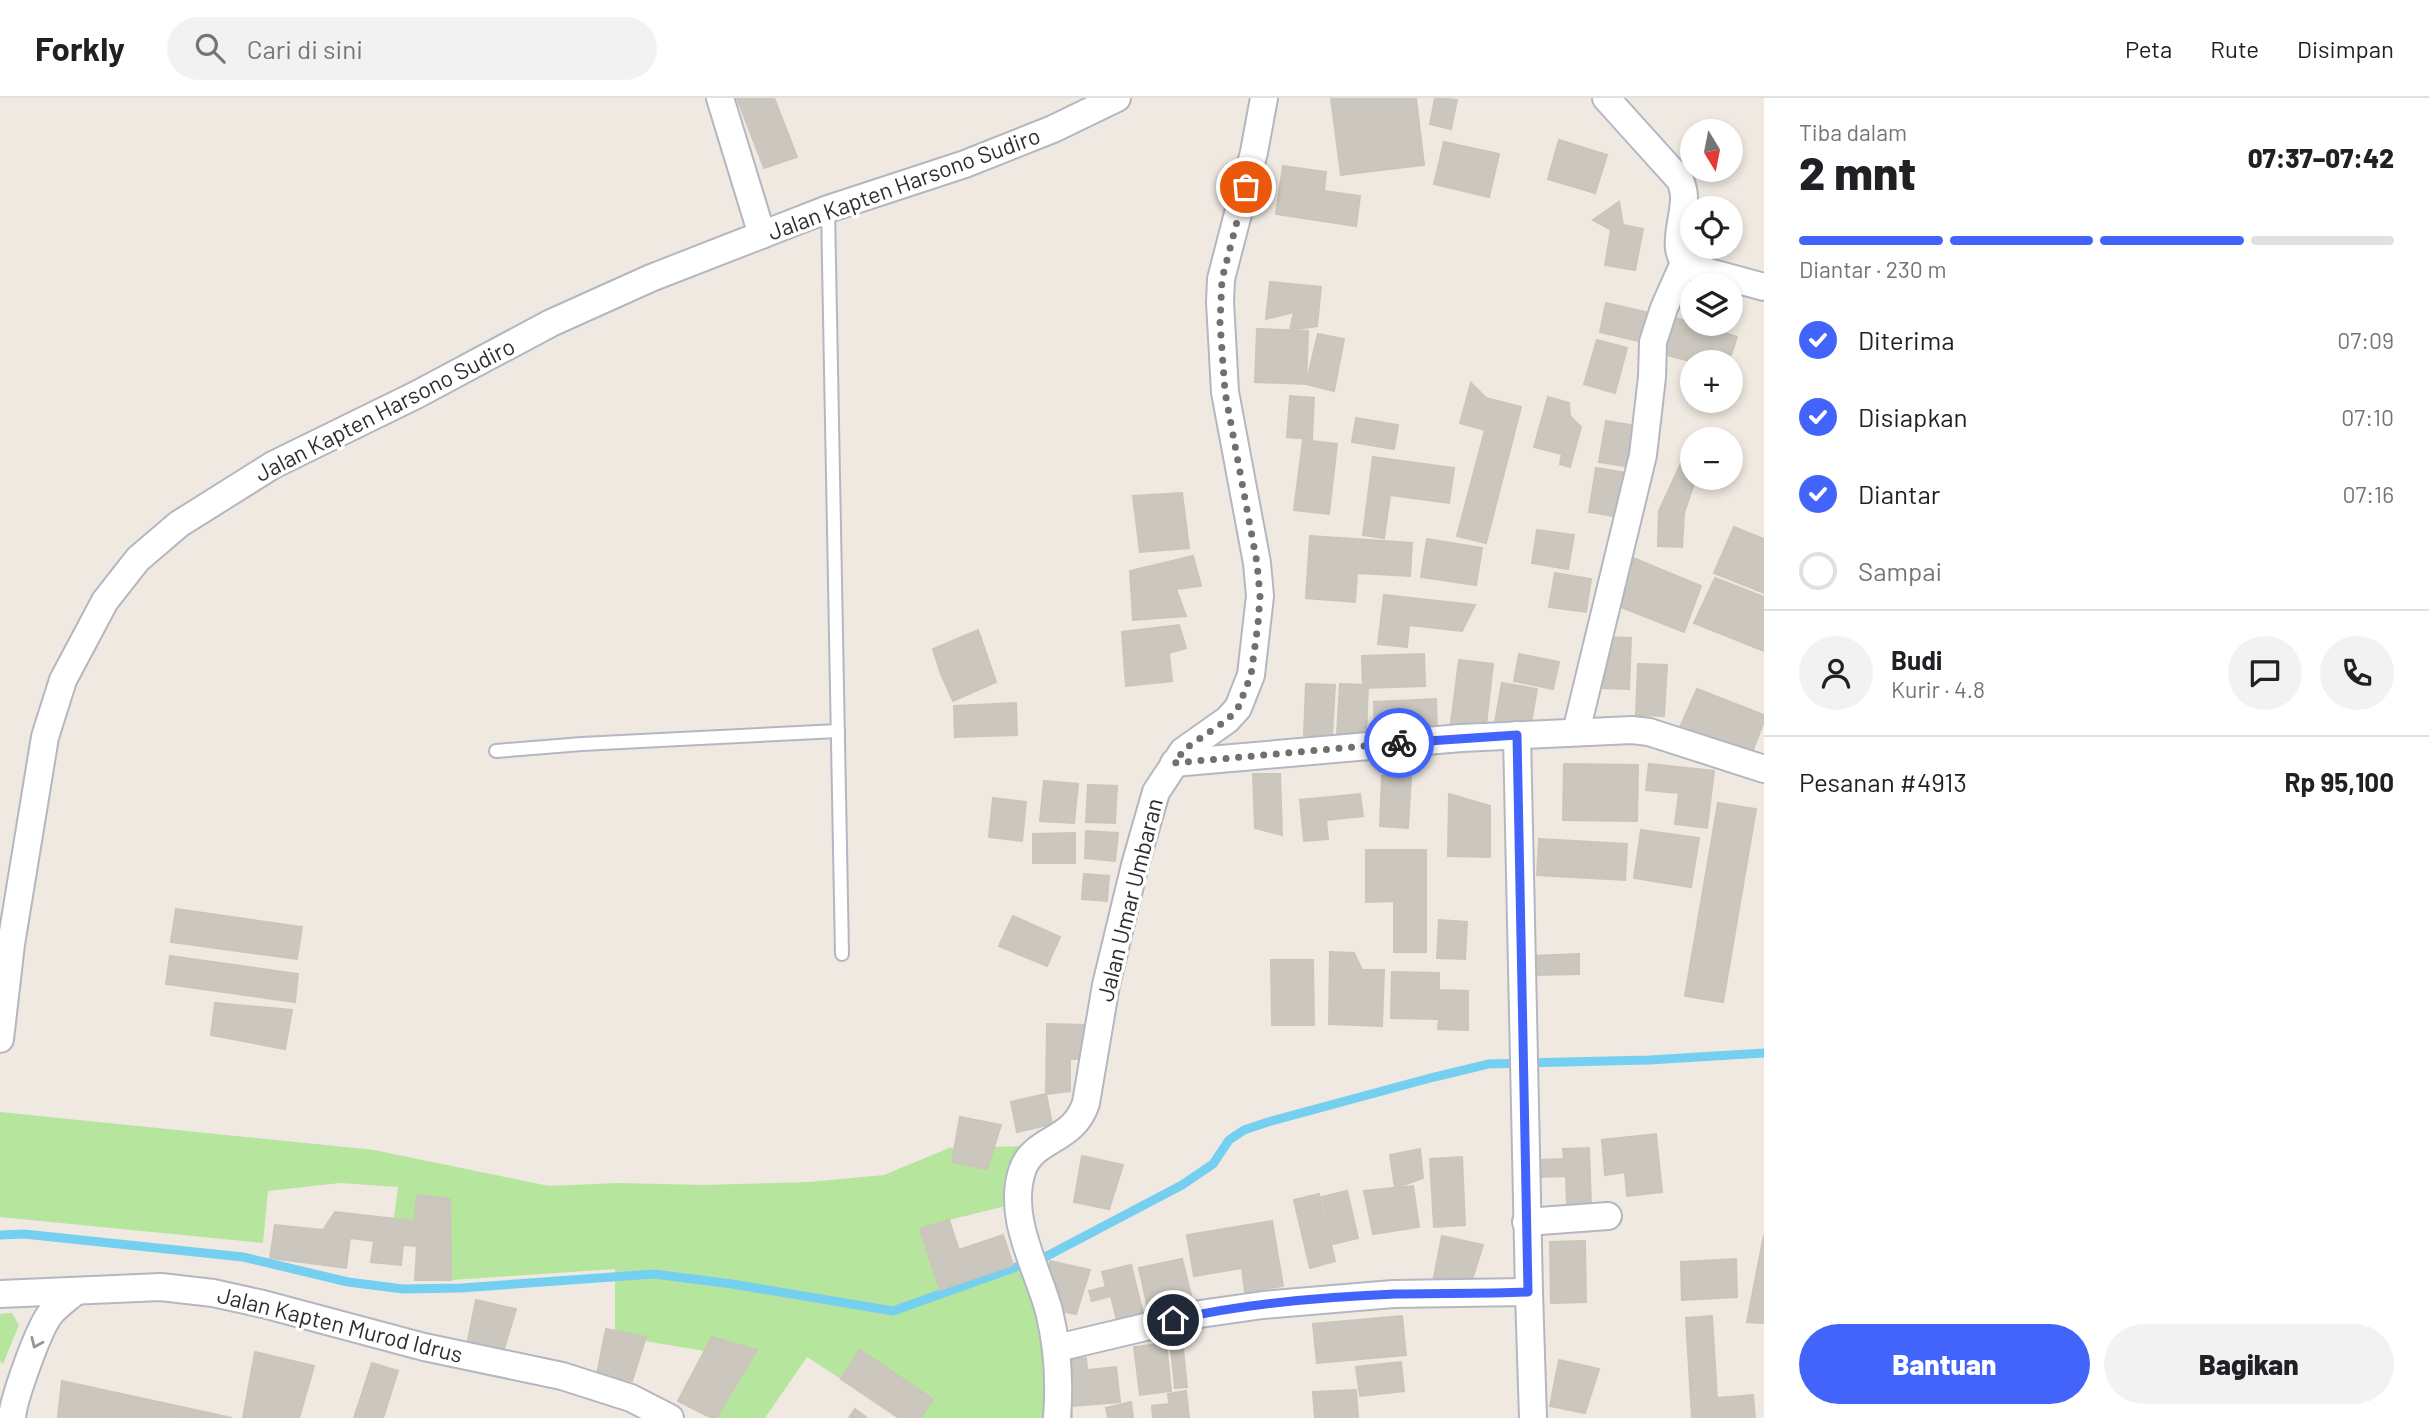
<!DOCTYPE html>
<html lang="id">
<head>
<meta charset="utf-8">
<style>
  body { margin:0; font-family:Barlow,sans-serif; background:#f2f2f2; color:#202124; height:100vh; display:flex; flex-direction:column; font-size:26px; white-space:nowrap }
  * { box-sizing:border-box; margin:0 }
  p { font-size:23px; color:#757577 }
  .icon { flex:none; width:38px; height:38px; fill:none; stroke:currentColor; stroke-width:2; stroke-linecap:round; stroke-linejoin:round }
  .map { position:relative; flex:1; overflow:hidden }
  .panel { display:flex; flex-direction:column; background:#fff; width:665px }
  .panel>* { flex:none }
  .needle { width:46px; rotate:170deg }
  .controls { position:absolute; left:1680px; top:21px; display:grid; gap:14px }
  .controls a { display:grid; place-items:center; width:63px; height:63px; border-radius:50%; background:#fff; box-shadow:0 4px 10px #0003; font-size:35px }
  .pin { position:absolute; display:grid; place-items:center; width:60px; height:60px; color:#fff; margin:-30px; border:4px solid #fff; border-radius:50%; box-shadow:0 2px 7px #0007 }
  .courier { position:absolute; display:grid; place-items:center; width:70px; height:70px; margin:-35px; border:5px solid #4264fb; border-radius:50%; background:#fff; color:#222; box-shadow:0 2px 9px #0007 }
  .summary em { font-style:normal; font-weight:800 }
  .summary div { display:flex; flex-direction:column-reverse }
  .summary { display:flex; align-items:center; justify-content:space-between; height:119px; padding:0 35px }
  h1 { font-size:46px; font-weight:800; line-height:52px }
  .bar { display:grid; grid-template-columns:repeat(4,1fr); gap:10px 7px; align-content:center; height:84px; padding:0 35px }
  .bar i { height:9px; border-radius:5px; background:#e0e0e0 }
  .bar .current { background:#4264fb }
  .bar p { grid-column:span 4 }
  .line { display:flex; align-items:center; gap:18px; padding:0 35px; border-top:2px solid #e0e0e0 }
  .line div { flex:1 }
  .round { display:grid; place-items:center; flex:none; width:74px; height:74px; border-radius:37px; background:#f2f2f2 }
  ol { padding:0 35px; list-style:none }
  li { display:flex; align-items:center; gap:21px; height:77px }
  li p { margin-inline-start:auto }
  li .icon { padding:7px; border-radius:50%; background:#4264fb; color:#fff; stroke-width:4 }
  li:last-child { color:#757577 }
  li i { width:38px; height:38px; border:4px solid #e0e0e0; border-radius:50% }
  .button { display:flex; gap:14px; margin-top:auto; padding:14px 35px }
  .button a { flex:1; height:80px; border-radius:42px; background:#4264fb; color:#fff; font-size:28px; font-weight:800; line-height:80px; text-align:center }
  .button a+a { background:#f2f2f2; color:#202124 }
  header { display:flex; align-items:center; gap:42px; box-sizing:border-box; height:98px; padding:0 35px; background:#fff; border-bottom:2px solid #e0e0e0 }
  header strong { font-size:33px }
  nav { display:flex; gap:38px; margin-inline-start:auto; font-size:24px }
  .search { width:490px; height:63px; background:#f2f2f2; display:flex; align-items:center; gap:18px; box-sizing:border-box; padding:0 24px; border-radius:38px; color:#757577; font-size:26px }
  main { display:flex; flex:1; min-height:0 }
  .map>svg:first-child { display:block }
  .green { fill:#b6e59e }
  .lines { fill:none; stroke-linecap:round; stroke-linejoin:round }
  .stream { stroke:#75cff0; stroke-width:9 }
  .building { fill:#cbc7bf; stroke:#cbc5ba; stroke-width:2 }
  .lane-casing { stroke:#b4b7c1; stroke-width:16 }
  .street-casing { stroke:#b4b7c1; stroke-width:30 }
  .lane { stroke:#fff; stroke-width:12 }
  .street { stroke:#fff; stroke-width:26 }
  .oneway { stroke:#969696 }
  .done { stroke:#726f6d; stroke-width:7; stroke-dasharray:0 12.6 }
  .route { stroke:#4264fb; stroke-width:9 }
  .labels { text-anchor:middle; stroke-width:7; stroke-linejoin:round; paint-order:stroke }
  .street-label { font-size:23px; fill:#2e2e2e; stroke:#fff }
</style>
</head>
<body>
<header>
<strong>Forkly</strong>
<div class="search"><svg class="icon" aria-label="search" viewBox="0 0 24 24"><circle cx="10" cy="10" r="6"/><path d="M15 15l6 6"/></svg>Cari di sini</div>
<nav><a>Peta</a><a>Rute</a><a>Disimpan</a></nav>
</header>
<main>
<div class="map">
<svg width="1764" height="1320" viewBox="0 0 1764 1320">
  <rect width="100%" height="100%" fill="#efe9e1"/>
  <g class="green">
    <path d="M0,1014L374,1052L549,1088L617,1085L704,1087L809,1084L884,1077L949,1050L1026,1048L1010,1107L949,1122L920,1132L940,1192L1025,1164L1047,1252L1049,1320H920L933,1300L860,1252L841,1281L807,1259L765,1320H716L757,1252L712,1239L704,1253L615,1238V1171L451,1182L450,1101L417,1097L414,1123L394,1120L398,1089L340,1085L268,1093L263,1145L0,1119Z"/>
    <path d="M12,1215L19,1227L3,1266L0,1263V1216Z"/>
  </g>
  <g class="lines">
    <path class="stream" d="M0,1137L24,1136L243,1159L348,1184L403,1191L461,1190L654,1176L732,1186L893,1213L1047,1158L1182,1087L1213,1066L1229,1042L1244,1032L1268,1024L1434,979L1488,966L1649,962L1764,955"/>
  </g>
  <g class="building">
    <path d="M737,0H774L797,59L764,70Z"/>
    <path d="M1331,0H1416L1424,67L1341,77Z"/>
    <path d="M1435,0L1457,2L1451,31L1430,26Z"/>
    <path d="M1559,42L1607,57L1595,95L1548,81Z"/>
    <path d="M1444,44L1499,56L1489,99L1434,86Z"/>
    <path d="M1283,68L1326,74L1324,93L1360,98L1356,128L1276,116Z"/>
    <path d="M1619,104L1623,127L1643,131L1635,172L1605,167L1611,132L1593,122Z"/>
    <path d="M1270,184L1321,189L1317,228L1290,232L1294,214L1266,221Z"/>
    <path d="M1606,205L1654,216L1647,245L1600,234Z"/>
    <path d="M1675,220L1737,239L1731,257L1711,251L1706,264H1693L1664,256Z"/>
    <path d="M1257,231L1308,233L1306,286L1255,284Z"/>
    <path d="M1318,236L1344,241L1334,293L1306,286Z"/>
    <path d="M1597,242L1627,250L1615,295L1584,286Z"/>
    <path d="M1471,285L1486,300L1521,309L1486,445L1457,438L1485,332L1460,325Z"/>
    <path d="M1290,298L1314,300L1312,341L1287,339Z"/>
    <path d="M1548,299L1569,305L1570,318L1581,329L1570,369L1560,366L1562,356L1534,349Z"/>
    <path d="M1356,320L1398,327L1394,351L1352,344Z"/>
    <path d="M1606,323L1637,328L1631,369L1599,364Z"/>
    <path d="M1303,342L1337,346L1329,416L1294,412Z"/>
    <path d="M1687,352L1692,356V380H1696L1684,415L1682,449L1658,448L1659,413Z"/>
    <path d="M1373,359L1454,370L1449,405L1390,397L1384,440L1363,437Z"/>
    <path d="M1596,370L1628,375L1621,419L1589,414Z"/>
    <path d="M1182,395L1189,450L1140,454L1133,398Z"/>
    <path d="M1734,429L1764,441V495L1714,475Z"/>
    <path d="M1537,432L1574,437L1568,471L1532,465Z"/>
    <path d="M1310,438L1412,445L1410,478L1357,475L1355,504L1306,500Z"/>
    <path d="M1427,441L1482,450L1476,487L1421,479Z"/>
    <path d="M1193,458L1201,488L1176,491L1186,518L1133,522L1130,473Z"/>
    <path d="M1633,460L1701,488L1684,534L1613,506Z"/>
    <path d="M1555,475L1591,481L1586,514L1549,509Z"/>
    <path d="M1715,480L1764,499V553L1694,525Z"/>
    <path d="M1384,497L1475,507L1462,533L1409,527L1407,549L1378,546Z"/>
    <path d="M1179,527L1186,550L1169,555L1172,583L1126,588L1122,534Z"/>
    <path d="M978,532L987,558L941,576L933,551Z"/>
    <path d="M1603,539L1631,540L1629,591L1600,590Z"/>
    <path d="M1424,556L1425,588L1363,590L1362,558Z"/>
    <path d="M1519,556L1559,564L1553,591L1514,583Z"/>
    <path d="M987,558L996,584L953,603L941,576Z"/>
    <path d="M1459,562L1493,566L1485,636L1450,632Z"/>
    <path d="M1638,566L1667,567L1664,618L1636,617Z"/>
    <path d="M1502,585L1537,591L1530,630L1495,624Z"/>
    <path d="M1306,586L1335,587L1332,638L1304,637Z"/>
    <path d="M1340,586L1368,587L1366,638L1337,636Z"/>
    <path d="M1697,591L1764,617V623L1748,665L1677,636Z"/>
    <path d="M1436,601L1437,633L1375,635L1374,604Z"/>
    <path d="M1016,605L1017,637L955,639L954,608Z"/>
    <path d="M1564,666L1638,667L1637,723L1563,722Z"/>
    <path d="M1649,666L1714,673L1707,730L1675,726L1679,695L1646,692Z"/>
    <path d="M1253,676H1280L1282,737L1255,730Z"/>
    <path d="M1382,678L1411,679L1408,730L1380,728Z"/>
    <path d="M1044,683L1078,686L1074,725L1040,723Z"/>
    <path d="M1088,687L1117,688L1115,725L1086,724Z"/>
    <path d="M1360,696L1363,718L1326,722L1328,741L1304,743L1300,702Z"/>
    <path d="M1449,696L1490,708V759L1448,758Z"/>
    <path d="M993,700L1026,704L1022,743L989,739Z"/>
    <path d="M1718,705L1756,711L1723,904L1685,898Z"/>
    <path d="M1641,732L1699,740L1691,789L1634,780Z"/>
    <path d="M1086,733L1118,735L1115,763L1085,760Z"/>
    <path d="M1075,735V765H1033V736Z"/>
    <path d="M1539,741L1627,746L1625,782L1537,777Z"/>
    <path d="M1366,752H1426V854H1394V803L1366,804Z"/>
    <path d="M1084,776L1109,778L1107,803L1082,801Z"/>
    <path d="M176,811L302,829L297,861L171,844Z"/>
    <path d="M1013,818L1060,839L1047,868L999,848Z"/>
    <path d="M1439,822L1467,824L1465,861L1437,860Z"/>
    <path d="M1330,854L1354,855L1362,872H1384L1382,928L1329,926Z"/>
    <path d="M1579,856V876L1532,877L1531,858Z"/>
    <path d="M170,858L298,876L295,904L166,886Z"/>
    <path d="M1271,862H1313L1314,927H1272Z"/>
    <path d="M1392,874L1439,875V892L1468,893V932L1438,931L1439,921L1391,920Z"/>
    <path d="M215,905L292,912L285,951L211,937Z"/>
    <path d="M1047,926L1087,927V961H1070V993L1046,996Z"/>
    <path d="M1046,996L1052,1026L1017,1034L1011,1004Z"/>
    <path d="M960,1019L1001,1027L987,1071L952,1064Z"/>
    <path d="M1656,1036L1662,1094L1627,1098L1625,1074L1605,1077L1602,1042Z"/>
    <path d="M1589,1050L1591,1108L1567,1109L1566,1078L1539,1079L1538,1062L1564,1061L1563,1051Z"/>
    <path d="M1420,1051L1423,1080L1395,1090L1390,1057Z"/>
    <path d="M1082,1058L1123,1067L1109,1111L1074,1104Z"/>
    <path d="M1462,1059L1465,1127L1434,1129L1430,1061Z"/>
    <path d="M1413,1088L1419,1129L1373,1136L1364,1093Z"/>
    <path d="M1347,1093L1358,1140L1333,1146L1322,1099Z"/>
    <path d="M1319,1096L1335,1163L1310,1170L1294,1102Z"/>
    <path d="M417,1097L450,1101L451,1182H415L417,1148L403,1147L401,1167L371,1164L374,1143L350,1140L346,1170L270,1160L275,1127L323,1132L335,1114L414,1123Z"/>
    <path d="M949,1122L959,1152L1003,1137L1013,1167L940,1192L920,1131Z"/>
    <path d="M1272,1123L1283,1188L1245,1194L1242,1170L1194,1178L1187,1137Z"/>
    <path d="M1764,1137V1225L1747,1224Z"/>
    <path d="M1442,1138L1483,1147L1469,1191L1433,1184Z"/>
    <path d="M1585,1143L1586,1204L1551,1205L1550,1144Z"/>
    <path d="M1182,1161L1192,1201L1148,1211L1139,1170Z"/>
    <path d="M1736,1161L1737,1199L1682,1202L1681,1164Z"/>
    <path d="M1050,1163L1090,1172L1076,1216L1041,1209Z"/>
    <path d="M1131,1167L1143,1215L1117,1222L1111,1198L1092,1203L1089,1193L1106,1189L1102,1174Z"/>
    <path d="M476,1202L516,1211L503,1254L467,1247Z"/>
    <path d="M1402,1218L1406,1257L1317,1265L1313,1226Z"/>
    <path d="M1712,1218L1717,1300L1753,1297L1755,1320H1692L1686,1220Z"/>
    <path d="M606,1231L646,1239L632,1283L597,1276Z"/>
    <path d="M712,1239L757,1252L716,1320H712L678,1303Z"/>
    <path d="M1182,1241L1187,1289L1175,1290L1170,1242Z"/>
    <path d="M1166,1245L1171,1293L1140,1297L1134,1249Z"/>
    <path d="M860,1252L933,1301L920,1320H899L841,1281Z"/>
    <path d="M255,1254L314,1268L299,1320H243Z"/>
    <path d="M1086,1260L1087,1272L1116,1269L1120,1304L1071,1308L1072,1320H1068L1063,1262Z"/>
    <path d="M1559,1262L1599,1271L1585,1315L1550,1308Z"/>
    <path d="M1401,1264L1404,1293L1360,1298L1356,1269Z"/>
    <path d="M372,1265L398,1273L383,1320H354Z"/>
    <path d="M62,1283L232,1320L58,1319Z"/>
    <path d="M1356,1292L1358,1320H1315L1313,1294Z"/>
    <path d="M1186,1293L1189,1319L1153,1320L1152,1308L1169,1306L1168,1296Z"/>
    <path d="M1131,1304L1133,1320H1108L1106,1310Z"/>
    <path d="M855,1311L867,1320H849Z"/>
  </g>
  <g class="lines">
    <defs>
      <g id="lane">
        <path d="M828,111L842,856"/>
        <path d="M496,653L582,646L838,633"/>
      </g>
      <g id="street">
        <path d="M720,0L762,137"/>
        <path d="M1606,0L1680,82C1682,87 1684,93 1684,99C1685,121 1668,154 1690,169L1764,189"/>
        <path d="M1576,634L1643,357L1652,279L1653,244L1664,210L1684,165"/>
        <path d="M1517,637L1529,1194"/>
        <path d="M1174,665L1461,640L1632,632L1649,634L1764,671"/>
        <path d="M0,941L11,846L45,639L63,582L105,503L138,461L179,426L273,367L416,297L551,225L651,180L828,111L965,66L1053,31L1117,0"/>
        <path d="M1526,1124L1608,1118"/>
        <path d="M0,1196L161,1189L213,1195L263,1206L424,1249L562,1278L631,1300L670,1320"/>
        <path d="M1057,1250L1200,1216L1263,1207L1393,1196L1529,1194L1533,1320"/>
        <path d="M12,1320C13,1302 39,1229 51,1215C58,1207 68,1200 76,1193"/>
        <path d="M1057,1320C1060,1283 1058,1250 1049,1213C1037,1169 1007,1120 1022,1073C1033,1039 1073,1045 1086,1005L1106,887L1135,767L1156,694L1183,653L1227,622L1238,610L1251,577L1260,498L1257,465L1225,294L1220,204L1221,181L1254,54L1264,0"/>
      </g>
    </defs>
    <use href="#lane" class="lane-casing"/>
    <use href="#street" class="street-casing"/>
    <use href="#lane" class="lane"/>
    <use href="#street" class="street"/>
  </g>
  <defs><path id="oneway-chevron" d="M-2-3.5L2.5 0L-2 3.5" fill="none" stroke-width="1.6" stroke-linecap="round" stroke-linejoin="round" transform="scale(1.75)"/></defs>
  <use class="oneway" href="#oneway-chevron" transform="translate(36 1245) rotate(114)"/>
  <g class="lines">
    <path class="done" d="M1246,89L1222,181L1220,225L1225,294L1257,465L1260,498L1258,526L1251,577L1238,610L1227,622L1186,650L1174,665L1399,645"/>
    <path class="route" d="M1173,1222C1244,1205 1322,1199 1395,1196C1440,1195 1484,1196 1528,1194L1517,637L1399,645"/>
  </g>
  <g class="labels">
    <g class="street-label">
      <text transform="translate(904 86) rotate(-20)" y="8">Jalan Kapten Harsono Sudiro</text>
      <text transform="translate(385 312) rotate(-27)" y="8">Jalan Kapten Harsono Sudiro</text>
      <text transform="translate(1130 802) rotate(-76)" y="8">Jalan Umar Umbaran</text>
      <text transform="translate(340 1227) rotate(14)" y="8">Jalan Kapten Murod Idrus</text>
    </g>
  </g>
</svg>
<div class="controls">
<a><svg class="needle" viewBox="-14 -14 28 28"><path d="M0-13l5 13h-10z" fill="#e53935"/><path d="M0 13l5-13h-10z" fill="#757577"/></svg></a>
<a><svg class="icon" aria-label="locate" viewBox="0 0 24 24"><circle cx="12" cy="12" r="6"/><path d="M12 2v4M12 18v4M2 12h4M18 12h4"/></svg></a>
<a><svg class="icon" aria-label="layers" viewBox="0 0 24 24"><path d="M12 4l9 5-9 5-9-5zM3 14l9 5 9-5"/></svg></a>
<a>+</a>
<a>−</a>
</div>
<div class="pin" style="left:1246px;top:89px;background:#ea580c"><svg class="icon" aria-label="bag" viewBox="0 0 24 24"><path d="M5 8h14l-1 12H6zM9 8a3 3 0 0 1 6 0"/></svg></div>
<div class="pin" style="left:1173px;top:1222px;background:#1f2937"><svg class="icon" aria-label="home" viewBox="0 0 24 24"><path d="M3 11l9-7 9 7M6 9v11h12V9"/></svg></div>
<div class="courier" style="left:1399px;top:645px"><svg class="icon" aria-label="bike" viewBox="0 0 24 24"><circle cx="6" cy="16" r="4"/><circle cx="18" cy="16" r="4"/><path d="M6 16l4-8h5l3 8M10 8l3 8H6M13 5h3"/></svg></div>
</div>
<section class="panel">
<div class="summary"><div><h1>2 mnt</h1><p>Tiba dalam</p></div><em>07:37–07:42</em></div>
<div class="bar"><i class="current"></i><i class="current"></i><i class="current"></i><i></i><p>Diantar · 230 m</p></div>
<ol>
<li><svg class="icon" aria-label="check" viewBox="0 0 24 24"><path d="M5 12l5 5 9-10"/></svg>Diterima<p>07:09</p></li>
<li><svg class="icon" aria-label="check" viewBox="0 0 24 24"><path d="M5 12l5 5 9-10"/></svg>Disiapkan<p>07:10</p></li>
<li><svg class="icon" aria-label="check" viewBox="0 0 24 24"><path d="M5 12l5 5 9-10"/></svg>Diantar<p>07:16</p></li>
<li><i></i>Sampai</li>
</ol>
<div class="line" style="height:126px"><a class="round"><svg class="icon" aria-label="person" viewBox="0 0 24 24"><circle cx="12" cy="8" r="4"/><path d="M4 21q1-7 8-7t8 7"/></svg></a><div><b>Budi</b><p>Kurir · 4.8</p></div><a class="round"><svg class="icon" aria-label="chat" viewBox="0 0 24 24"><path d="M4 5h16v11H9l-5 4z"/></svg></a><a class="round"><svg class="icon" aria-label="phone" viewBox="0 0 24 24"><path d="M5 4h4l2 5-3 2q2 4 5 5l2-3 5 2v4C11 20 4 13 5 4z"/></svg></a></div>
<div class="line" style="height:91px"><div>Pesanan #4913</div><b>Rp 95,100</b></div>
<div class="button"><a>Bantuan</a><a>Bagikan</a></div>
</section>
</main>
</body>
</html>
